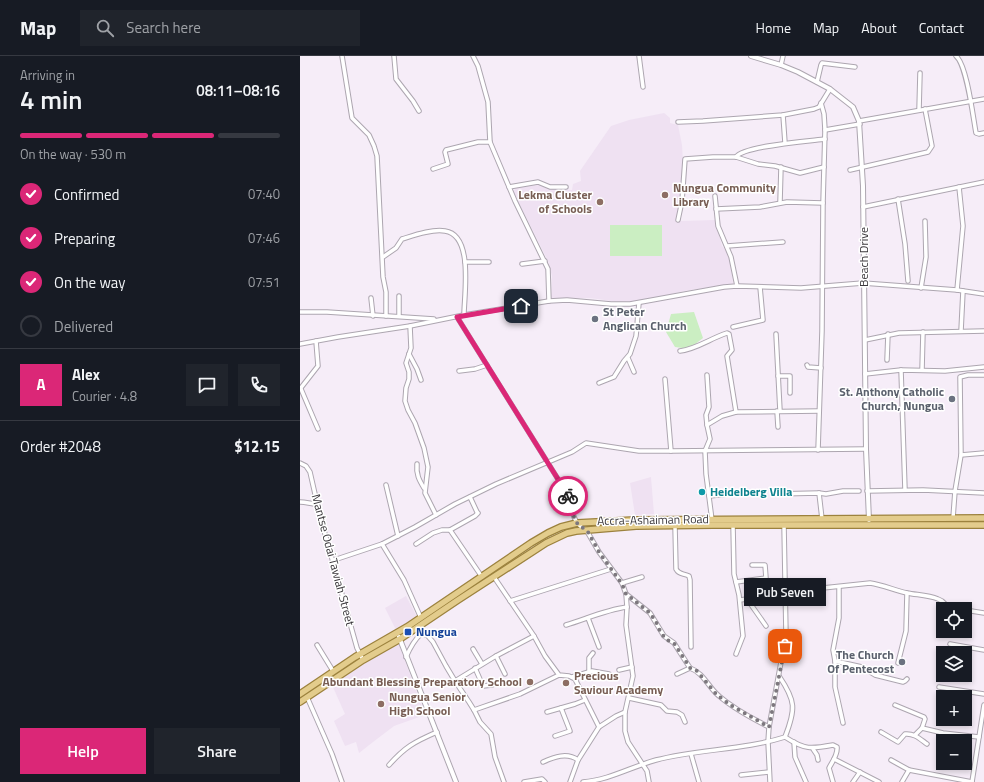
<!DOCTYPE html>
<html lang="en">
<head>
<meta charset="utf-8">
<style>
  body { margin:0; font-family:"Titillium Web",sans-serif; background:#20242c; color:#f1f3f6; height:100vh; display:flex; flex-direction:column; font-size:15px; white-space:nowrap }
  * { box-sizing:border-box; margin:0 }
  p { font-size:13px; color:#9ea1a6 }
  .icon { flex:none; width:22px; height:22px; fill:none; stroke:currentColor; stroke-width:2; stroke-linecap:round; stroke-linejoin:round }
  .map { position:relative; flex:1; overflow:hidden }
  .panel { display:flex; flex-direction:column; background:#171b24; width:300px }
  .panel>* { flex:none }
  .controls { position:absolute; left:636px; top:546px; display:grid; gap:8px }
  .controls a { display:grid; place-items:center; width:36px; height:36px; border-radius:0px; background:#171b24; box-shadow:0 2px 6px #0003; font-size:20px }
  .pin { position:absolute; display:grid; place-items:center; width:34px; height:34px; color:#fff; margin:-17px; border-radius:8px; box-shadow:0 2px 6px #0006 }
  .courier { position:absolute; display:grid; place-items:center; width:40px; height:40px; margin:-20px; border:3px solid #db2777; border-radius:50%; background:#fff; color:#222; box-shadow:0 1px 5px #0007 }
  .bubble { position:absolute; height:28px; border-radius:0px; background:#171b24; box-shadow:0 2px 6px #0003; font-size:13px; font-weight:600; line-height:28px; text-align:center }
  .summary em { font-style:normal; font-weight:600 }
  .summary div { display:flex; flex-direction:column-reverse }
  .summary { display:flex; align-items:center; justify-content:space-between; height:68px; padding:0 20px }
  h1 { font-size:26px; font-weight:600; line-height:30px }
  .bar { display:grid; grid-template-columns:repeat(4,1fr); gap:6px 4px; align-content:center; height:48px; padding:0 20px }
  .bar i { height:5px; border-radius:3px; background:#363941 }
  .bar .active { background:#db2777 }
  .bar p { grid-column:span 4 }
  .line { display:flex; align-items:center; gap:10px; padding:0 20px; border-top:1px solid #363941 }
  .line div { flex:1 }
  .round { display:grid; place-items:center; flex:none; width:42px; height:42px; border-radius:0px; background:#20242c }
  ol { padding:0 20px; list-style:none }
  li { display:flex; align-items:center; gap:12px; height:44px }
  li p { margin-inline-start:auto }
  li .icon { padding:4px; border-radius:50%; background:#db2777; color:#fff; stroke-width:4 }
  li:last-child { color:#9ea1a6 }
  li i { width:22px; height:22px; border:2px solid #363941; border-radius:50% }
  .button { display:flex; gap:8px; margin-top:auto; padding:8px 20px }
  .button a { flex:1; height:46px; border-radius:0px; background:#db2777; color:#fff; font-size:16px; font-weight:600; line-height:46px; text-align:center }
  .button a+a { background:#20242c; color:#f1f3f6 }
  header { display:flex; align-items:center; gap:24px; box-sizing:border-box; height:56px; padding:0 20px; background:#171b24; border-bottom:1px solid #363941 }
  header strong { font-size:19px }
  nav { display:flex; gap:22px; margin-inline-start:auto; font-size:14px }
  .search { width:280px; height:36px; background:#20242c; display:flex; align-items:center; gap:10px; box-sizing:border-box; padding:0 14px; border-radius:0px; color:#9ea1a6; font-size:15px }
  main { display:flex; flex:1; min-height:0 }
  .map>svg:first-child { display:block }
  .built { fill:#efe1f2 }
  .green { fill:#cbeec2 }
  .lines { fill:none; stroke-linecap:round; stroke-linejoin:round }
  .minor-casing { stroke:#ada6b0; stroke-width:5.5 }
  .tertiary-casing { stroke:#ada6b0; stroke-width:6 }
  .primary-casing { stroke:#9c823e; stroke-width:8 }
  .minor { stroke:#fff; stroke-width:3.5 }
  .tertiary { stroke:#fff; stroke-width:4 }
  .primary { stroke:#e3cc8c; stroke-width:5.5 }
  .done { stroke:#7d787e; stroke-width:4; stroke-dasharray:0 7.2 }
  .route { stroke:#db2777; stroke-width:5 }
  .education-dot { fill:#8d6e63; stroke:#fff; stroke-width:1.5 }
  .worship-dot { fill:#6b7280; stroke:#fff; stroke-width:1.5 }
  .culture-dot { fill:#0f9aa8; stroke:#fff; stroke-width:1.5 }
  .transit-dot { fill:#1a4fb4; stroke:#fff; stroke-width:1.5 }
  .labels { text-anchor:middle; stroke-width:3; stroke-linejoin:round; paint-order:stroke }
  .education-label { font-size:12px; font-weight:bold; fill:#785e54; stroke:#fff; text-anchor:start }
  .street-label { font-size:12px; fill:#3c393d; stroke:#fff }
  .worship-label { font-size:12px; font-weight:bold; fill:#5b616d; stroke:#fff; text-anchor:end }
  .culture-label { font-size:12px; font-weight:bold; fill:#0d838f; stroke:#fff; text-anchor:start }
  .transit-label { font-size:12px; font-weight:bold; fill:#164399; stroke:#fff; text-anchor:start }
</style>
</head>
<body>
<header>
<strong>Map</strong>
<div class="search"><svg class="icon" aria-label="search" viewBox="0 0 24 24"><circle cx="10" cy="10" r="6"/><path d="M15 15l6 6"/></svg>Search here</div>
<nav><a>Home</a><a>Map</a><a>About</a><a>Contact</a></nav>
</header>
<main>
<section class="panel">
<div class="summary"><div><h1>4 min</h1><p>Arriving in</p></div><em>08:11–08:16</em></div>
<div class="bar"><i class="active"></i><i class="active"></i><i class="active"></i><i></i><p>On the way · 530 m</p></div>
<ol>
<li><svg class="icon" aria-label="check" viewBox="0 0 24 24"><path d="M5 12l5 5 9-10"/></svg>Confirmed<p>07:40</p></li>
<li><svg class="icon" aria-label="check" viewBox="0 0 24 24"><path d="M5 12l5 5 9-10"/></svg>Preparing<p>07:46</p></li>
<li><svg class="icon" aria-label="check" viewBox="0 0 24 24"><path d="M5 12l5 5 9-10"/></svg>On the way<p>07:51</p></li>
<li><i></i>Delivered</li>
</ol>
<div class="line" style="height:72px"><b class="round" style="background:#db2777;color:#fff">A</b><div><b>Alex</b><p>Courier · 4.8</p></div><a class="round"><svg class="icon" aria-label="chat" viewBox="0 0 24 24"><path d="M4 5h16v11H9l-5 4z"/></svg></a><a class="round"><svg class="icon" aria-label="phone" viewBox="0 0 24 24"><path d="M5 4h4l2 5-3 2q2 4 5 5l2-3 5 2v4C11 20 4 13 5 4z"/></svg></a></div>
<div class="line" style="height:52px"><div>Order #2048</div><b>$12.15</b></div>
<div class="button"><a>Help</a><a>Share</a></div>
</section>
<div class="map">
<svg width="684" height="726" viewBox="0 0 684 726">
  <rect width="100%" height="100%" fill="#f6edf8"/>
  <g class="built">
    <path d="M364,57L370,62V67L378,69L382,89L384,124L380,157L381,165L415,164L422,190L430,198L433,228L384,235L343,245L319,246L290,242H251L252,220L248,205L213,135L217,131L241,129L246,132L272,134L273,128L281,125L280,115L311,70L329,64Z"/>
    <path d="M351,421L354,458L335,459L330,427Z"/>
    <path d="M106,540L117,561L96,574L85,552Z"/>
    <path d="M98,586L125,659L94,670L73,686L59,697L56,686L45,690L34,665L45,658L32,629L74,602L73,600Z"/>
  </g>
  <g class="green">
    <rect x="310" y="169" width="52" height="31"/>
    <path d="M394,256L403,282L389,293L375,291L366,276L371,258Z"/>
  </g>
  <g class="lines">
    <defs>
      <g id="minor">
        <path d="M42,0L52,62L69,79L74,90L77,100L83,221L86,236V260"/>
        <path d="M94,0L96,23L113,45L119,55"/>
        <path d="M173,0L178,10L188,46L190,86L215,145L248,213L249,245"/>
        <path d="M339,0L343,31"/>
        <path d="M656,0C667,9 673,61 676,77L679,78L684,77"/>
        <path d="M481,9L483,0"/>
        <path d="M517,26L521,9L522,7L555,11"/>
        <path d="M619,54L620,17"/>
        <path d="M483,59L485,87"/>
        <path d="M559,65L684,43"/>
        <path d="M378,66L403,65L483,59L514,53L519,51L530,33"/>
        <path d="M525,74L560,68"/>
        <path d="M436,101C443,90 509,85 525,83"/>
        <path d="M133,113L148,108L145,96L146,94L178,86H190"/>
        <path d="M550,114L628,96L632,90L625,53"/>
        <path d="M209,131L238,126L250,131H266"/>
        <path d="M415,140L418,170L431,201L437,230"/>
        <path d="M598,143L605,188L608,225"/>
        <path d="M480,146L481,111"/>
        <path d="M563,151L684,126"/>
        <path d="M416,153L460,151L487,146L523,147"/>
        <path d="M378,164L382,145L385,103L413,101H436L458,108L475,110L500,117L524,111"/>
        <path d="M427,190L483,186"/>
        <path d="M83,201L96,192L102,183C115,179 132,173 145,175C174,179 164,239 164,259"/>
        <path d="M165,206H189"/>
        <path d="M222,208L245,205"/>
        <path d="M621,232L626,201L625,165"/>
        <path d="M657,234L663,170L659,131"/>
        <path d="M71,242L73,260"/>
        <path d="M0,256H27L134,263"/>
        <path d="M99,260V240"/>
        <path d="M157,261L266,436L274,461L277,467L288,477L299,496L322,527L326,538L327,551L326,569L333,620L325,656V675L328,686L347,715L349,726"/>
        <path d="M110,270L111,292L106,307L109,316V323L106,332L105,345L108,354L115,367L124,392L128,411L125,437L136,459"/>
        <path d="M433,271L463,264L460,231"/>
        <path d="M661,275L663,235"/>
        <path d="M476,278L480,355"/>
        <path d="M565,284L599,277L684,275"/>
        <path d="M0,288L38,281L110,270L164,259L249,245L267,244L311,248H330L424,231L437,230L501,232L563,227L657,234L684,238"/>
        <path d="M380,295C397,293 411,282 427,277L429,278L432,294L427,300L436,356"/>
        <path d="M109,298L117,313L121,324"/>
        <path d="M328,302L334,316"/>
        <path d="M587,304L588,278"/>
        <path d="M507,309L508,311L521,312"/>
        <path d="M601,314L605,434"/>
        <path d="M622,314L623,276"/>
        <path d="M159,315L175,313L187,309"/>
        <path d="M565,318L601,314L645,315L684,311"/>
        <path d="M407,319L409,351L406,359L407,369"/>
        <path d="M478,320H490V337"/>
        <path d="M365,323L371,395L566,393"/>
        <path d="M299,327L314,321L324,305L330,298L336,280L339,247"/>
        <path d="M0,333L18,310L16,285"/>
        <path d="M1,333L18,373"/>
        <path d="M477,355L478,371"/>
        <path d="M518,394L522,275L523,147L525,74L524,58L521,47"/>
        <path d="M661,399L684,397"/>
        <path d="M0,407L6,410L10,416L20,460L57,592L63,604"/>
        <path d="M117,408C116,418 119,424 124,432"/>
        <path d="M86,429L98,480"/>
        <path d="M567,435L623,434L684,437"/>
        <path d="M519,437L526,438L543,435H559"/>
        <path d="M475,438L519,437L522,463"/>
        <path d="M409,440L439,437"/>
        <path d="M0,446C7,446 10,448 17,448"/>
        <path d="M653,462L655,435L661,399L660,321L668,319H684"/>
        <path d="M412,464L406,418L405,395L410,383L407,369L422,360L436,356L519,355"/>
        <path d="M433,469L434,518L439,539L443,580L436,598"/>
        <path d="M375,470L376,513C379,519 383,517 389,520L390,524L391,591"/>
        <path d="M150,474L182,521"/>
        <path d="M82,488L104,524L121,562"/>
        <path d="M116,488L133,477L142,474H150L175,460L178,457L177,456L170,441"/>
        <path d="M34,504L82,488L115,471L155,448L196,428L272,396L286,387L339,395H371"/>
        <path d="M194,521L234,580"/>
        <path d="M436,526L466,522L465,509H452"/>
        <path d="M322,527L342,521"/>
        <path d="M539,531V562L533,594L535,605V631L543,667"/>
        <path d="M485,536L570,527C583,529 594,534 607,537C617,539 628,539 638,543C647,546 643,551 656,553"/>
        <path d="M326,538L350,557L364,580L374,587L390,612"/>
        <path d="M440,544L447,543L466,570"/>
        <path d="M210,545L311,513"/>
        <path d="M665,554L684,557"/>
        <path d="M288,562L299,591"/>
        <path d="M266,569C286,563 305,554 327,551"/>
        <path d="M650,588L684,594"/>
        <path d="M17,589L33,615"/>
        <path d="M173,593L182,608"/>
        <path d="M196,600L205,618"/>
        <path d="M106,601C110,592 114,584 121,578L127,579L133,586L146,610L155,625"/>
        <path d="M535,605L562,611L575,619L603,626L605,625L607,623"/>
        <path d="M598,607L606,575L607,537"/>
        <path d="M175,612L183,630L192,629"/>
        <path d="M319,614L332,611"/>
        <path d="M289,617V602L293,597"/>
        <path d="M377,618L390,612C404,617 408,631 419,640C434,653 451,662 469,671"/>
        <path d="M259,619L245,600L234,580L196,600L155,625L169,646L174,654L220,638L259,619L269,620L275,623L299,671"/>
        <path d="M479,620C496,645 496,653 485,681"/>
        <path d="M272,621L292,615L309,618"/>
        <path d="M639,631L684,638"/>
        <path d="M7,641L32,698L42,726"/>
        <path d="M329,642L361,649L367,655L377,656L382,659L385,666"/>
        <path d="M595,649L624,661L625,663L622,672"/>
        <path d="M174,654L180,666L191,678L195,701L204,726"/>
        <path d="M247,656L275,648L285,644"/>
        <path d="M581,676L598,686L605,678C614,677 620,683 627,688"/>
        <path d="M615,679L622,672L643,677L679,681"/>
        <path d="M255,680L270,675L261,652"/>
        <path d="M494,686L495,701L506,726"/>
        <path d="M513,693L517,699L518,704"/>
        <path d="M391,698L399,726"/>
        <path d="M534,703L579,726"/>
        <path d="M591,704L609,714"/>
        <path d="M243,706C254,701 267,696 278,704"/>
        <path d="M89,709C105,691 114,686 137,676"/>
        <path d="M441,719L469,716"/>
        <path d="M224,726L242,723L245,726"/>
        <path d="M270,726L278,704L299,671L316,660L325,656"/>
        <path d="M283,726C309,724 331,711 356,704C398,693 444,694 485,681C505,694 511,693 533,689L537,691C538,699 532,706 529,712L533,726"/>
        <path d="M470,726L468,686L469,671L486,579L484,469"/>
        <path d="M553,726L560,716"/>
        <path d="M602,726L609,714L672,726"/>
        <path d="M672,726L684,649"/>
      </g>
      <g id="tertiary">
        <path d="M451,0L481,9L498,16L530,33L553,51L559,65L563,130L566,393L569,464"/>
        <path d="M99,581L156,726"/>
      </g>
      <g id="primary">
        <path d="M0,638L55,601L107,571L231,487L248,477L261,471L277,467L335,464L684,462"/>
        <path d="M0,646L63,604L100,583L158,544L246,487L267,477L276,475L336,470L413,469H684"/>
      </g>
    </defs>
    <use href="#minor" class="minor-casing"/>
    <use href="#tertiary" class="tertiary-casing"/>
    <use href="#primary" class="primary-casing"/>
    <use href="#minor" class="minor"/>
    <use href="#tertiary" class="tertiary"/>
    <use href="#primary" class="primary"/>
  </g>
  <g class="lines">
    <path class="done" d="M268,440L274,461L277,467L288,476L299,496L322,528L326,538L350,557L356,566L361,577L367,584L374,587L390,612L396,614L417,639L432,650L469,671L485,590"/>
    <path class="route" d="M221,250L157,261L266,436L268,440"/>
  </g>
  <g class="education-dot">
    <circle cx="365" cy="139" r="4"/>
    <circle cx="300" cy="146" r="4"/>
    <circle cx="230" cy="626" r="4"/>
    <circle cx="266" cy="627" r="4"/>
    <circle cx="81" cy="648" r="4"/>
  </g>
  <g class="worship-dot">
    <circle cx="295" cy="263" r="4"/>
    <circle cx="652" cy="343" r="4"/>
    <circle cx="602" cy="606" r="4"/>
  </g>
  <circle class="culture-dot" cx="402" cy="436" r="4"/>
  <rect class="transit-dot" x="104" y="572" width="8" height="8" rx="2"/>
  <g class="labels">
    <g class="education-label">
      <text x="373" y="136">Nungua Community<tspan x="373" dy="14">Library</tspan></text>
      <text x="292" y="143" text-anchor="end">Lekma Cluster<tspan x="292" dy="14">of Schools</tspan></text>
      <text x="274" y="624">Precious<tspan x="274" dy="14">Saviour Academy</tspan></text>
      <text x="222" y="630" text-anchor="end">Abundant Blessing Preparatory School</text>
      <text x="89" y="645">Nungua Senior<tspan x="89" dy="14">High School</tspan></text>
    </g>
    <g class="street-label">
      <text transform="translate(564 201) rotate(-90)" y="4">Beach Drive</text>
      <text transform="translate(353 464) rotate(-1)" y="4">Accra-Ashaiman Road</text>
      <text transform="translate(33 504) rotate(75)" y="4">Mantse Odai Tawiah Street</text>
    </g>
    <g class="worship-label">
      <text x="303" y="260" text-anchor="start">St Peter<tspan x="303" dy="14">Anglican Church</tspan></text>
      <text x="644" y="340">St. Anthony Catholic<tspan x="644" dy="14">Church, Nungua</tspan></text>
      <text x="594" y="603">The Church<tspan x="594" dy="14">Of Pentecost</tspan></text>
    </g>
    <g class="culture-label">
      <text x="410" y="440">Heidelberg Villa</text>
    </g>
    <g class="transit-label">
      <text x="116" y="580">Nungua</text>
    </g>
  </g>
</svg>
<div class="controls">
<a><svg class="icon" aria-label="locate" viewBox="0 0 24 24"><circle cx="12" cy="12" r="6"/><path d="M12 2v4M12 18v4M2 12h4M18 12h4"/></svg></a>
<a><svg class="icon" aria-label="layers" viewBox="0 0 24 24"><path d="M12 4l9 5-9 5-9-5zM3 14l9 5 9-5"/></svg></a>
<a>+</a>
<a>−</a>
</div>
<div class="pin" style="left:485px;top:590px;background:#ea580c"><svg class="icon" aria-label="bag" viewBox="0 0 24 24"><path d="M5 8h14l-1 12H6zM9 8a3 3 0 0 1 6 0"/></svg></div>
<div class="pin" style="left:221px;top:250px;background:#1f2937"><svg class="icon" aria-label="home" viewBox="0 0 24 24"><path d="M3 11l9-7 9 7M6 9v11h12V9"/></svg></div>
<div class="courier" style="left:268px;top:440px"><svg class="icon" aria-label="bike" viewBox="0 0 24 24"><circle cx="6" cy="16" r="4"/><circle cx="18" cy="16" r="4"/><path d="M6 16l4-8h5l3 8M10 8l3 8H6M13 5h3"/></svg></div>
<div class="bubble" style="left:444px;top:522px;width:82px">Pub Seven</div>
</div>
</main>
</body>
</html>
